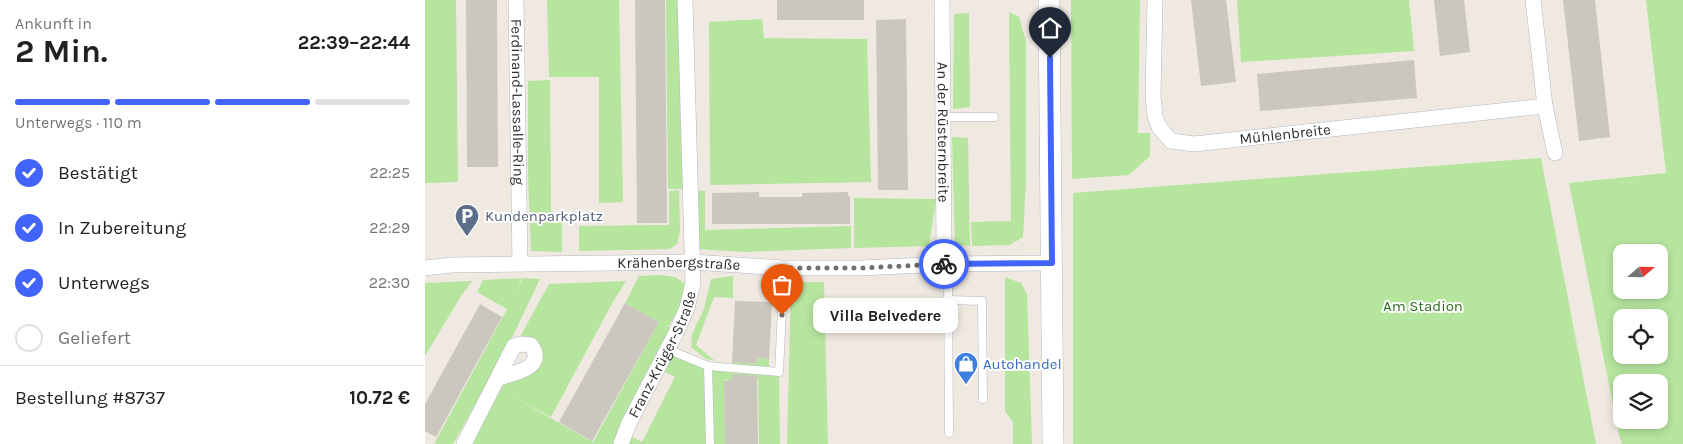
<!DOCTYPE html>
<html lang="de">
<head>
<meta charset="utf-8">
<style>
  body { margin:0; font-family:Karla,sans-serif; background:#f2f2f2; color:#202124; height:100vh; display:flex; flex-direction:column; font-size:19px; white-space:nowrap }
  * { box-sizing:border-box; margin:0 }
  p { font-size:16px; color:#757577 }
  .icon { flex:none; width:28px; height:28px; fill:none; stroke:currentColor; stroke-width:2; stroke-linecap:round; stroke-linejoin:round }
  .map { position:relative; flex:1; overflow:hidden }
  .side { display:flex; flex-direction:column; background:#fff; width:425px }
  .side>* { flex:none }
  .needle { width:32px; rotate:70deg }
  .fabs { position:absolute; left:1188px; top:244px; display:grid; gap:10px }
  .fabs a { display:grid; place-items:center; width:55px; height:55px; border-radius:10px; background:#fff; box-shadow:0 2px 8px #0003; font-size:25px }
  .pin { position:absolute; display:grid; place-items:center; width:42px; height:42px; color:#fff; margin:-51px -21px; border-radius:50% 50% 50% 0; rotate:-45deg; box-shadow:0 0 5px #0007 }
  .pin .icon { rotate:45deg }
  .courier { position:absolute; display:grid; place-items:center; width:50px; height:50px; margin:-25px; border:4px solid #4264fb; border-radius:50%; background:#fff; color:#222; box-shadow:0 1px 6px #0007 }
  .bubble { position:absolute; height:35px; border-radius:10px; background:#fff; box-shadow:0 2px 8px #0003; font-size:16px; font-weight:700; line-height:35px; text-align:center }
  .overview em { font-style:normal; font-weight:700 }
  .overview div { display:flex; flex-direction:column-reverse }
  .overview { display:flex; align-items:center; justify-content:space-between; height:85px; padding:0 15px }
  h1 { font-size:32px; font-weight:700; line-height:38px }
  .bar { display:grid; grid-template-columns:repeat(4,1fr); gap:8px 5px; align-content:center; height:60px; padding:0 15px }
  .bar i { height:6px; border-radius:4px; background:#e0e0e0 }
  .bar .current { background:#4264fb }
  .bar p { grid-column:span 4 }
  .line { display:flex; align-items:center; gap:12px; padding:0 15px; border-top:1px solid #e0e0e0 }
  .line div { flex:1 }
  ol { padding:0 15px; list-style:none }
  li { display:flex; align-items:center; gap:15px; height:55px }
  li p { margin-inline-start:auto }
  li .icon { padding:5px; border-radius:50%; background:#4264fb; color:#fff; stroke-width:4 }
  li:last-child { color:#757577 }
  li i { width:28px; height:28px; border:2px solid #e0e0e0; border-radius:50% }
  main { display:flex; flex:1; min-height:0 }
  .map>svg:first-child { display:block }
  .green { fill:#b6e59e; fill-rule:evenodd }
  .building { fill:#cbc7bf }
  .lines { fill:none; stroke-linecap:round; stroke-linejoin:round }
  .service-casing { stroke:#b4b7c1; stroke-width:9 }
  .minor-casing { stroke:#b4b7c1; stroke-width:16 }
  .secondary-casing { stroke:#b4b7c1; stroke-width:22 }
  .service { stroke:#fff; stroke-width:8 }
  .minor { stroke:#fff; stroke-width:15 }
  .secondary { stroke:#fff; stroke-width:21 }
  .done { stroke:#726f6d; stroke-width:5; stroke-dasharray:0 9 }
  .route { stroke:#4264fb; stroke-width:6 }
  .labels { text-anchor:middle; stroke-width:4; stroke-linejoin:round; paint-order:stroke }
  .street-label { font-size:15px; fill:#2e2e2e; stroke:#fff }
  .service-label { font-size:15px; fill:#4e5e75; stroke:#fff; text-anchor:start }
  .park-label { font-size:15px; fill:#2c6e1b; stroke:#fff }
  .shop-label { font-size:15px; fill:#366cbe; stroke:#fff; text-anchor:start }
</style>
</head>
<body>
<main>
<section class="side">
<div class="overview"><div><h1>2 Min.</h1><p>Ankunft in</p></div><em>22:39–22:44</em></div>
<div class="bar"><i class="current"></i><i class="current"></i><i class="current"></i><i></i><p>Unterwegs · 110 m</p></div>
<ol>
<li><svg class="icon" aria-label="check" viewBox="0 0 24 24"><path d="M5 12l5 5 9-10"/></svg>Bestätigt<p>22:25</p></li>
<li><svg class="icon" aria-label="check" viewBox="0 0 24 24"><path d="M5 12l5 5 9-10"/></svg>In Zubereitung<p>22:29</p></li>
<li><svg class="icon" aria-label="check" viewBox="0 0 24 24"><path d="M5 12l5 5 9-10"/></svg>Unterwegs<p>22:30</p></li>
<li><i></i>Geliefert</li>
</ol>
<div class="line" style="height:65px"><div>Bestellung #8737</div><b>10.72 €</b></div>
</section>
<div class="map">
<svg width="1258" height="444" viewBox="0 0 1258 444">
  <rect width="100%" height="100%" fill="#efe9e1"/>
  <g class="green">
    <path d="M0,0H31L33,182L0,183Z"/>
    <path d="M122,0H194L198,202L174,203V77H124Z"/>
    <path d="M241,0H257L264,189H243Z"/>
    <path d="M646,0H715L713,133H725V156L704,175L647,179Z"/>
    <path d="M812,0H984L989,51L816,62Z"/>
    <path d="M1221,0H1258V444H1197L1194,435L1144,183L1241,173ZM1196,252H1234V290H1196ZM1196,318H1234V355H1196ZM1196,382H1234V420H1196Z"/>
    <path d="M584,12L594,17L601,41V182L598,237L585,245L547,246L546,222L586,221Z"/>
    <path d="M544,13L545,107L528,109L529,14Z"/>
    <path d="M337,19L339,38L442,39L446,182L285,185L284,22Z"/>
    <path d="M125,80L126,221L137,222V252L106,251L103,175V81Z"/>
    <path d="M527,137L543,138L545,246L530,245Z"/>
    <path d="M1116,158L1171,444H648V193Z"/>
    <path d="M254,190L255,231L252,244L245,249L154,251V226L244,225V191Z"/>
    <path d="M265,190L280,191V230L426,226V248L320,252L271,249Z"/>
    <path d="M429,198L511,199L504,246L429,248Z"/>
    <path d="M234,275L250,277L260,284L255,306L244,326L240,325L252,331L193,444H40L70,387L97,371L111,351L90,346L124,284L201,281L189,300L126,417L78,391L168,442L234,322L200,303L214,276Z"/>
    <path d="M308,276V298L289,297L271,345L290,361L281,359L266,347L267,334L279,309L286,279Z"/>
    <path d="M580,277L596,283L602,294L607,444H588V422L580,411Z"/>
    <path d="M97,278L89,295L98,278L115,279L83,346L28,444H9L82,309L52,292L58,280Z"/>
    <path d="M47,281L36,296L0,356V283Z"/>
    <path d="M366,282H399L403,444H362Z"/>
    <path d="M242,350L282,367L285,444H194L199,433L217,442L250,377L232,368Z"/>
    <path d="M307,358L344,359V371L354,372L355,444H334L333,380H299L300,444H286L283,367H307Z"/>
  </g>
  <g class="building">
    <path d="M41,0H72L73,167H42Z"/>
    <path d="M210,0H240L242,223H212Z"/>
    <rect x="352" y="0" width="87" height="20"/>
    <path d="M766,0H801L811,82L776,86Z"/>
    <path d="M1009,0H1039L1045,52L1015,56Z"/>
    <path d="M1138,0H1170L1185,137L1154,141Z"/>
    <path d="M481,19L483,190H453L451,20Z"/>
    <path d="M989,60L992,98L835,111L832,74Z"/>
    <path d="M334,192V197H377V193L423,192V196H425V224H287V193Z"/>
    <path d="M310,301L347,302L344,359L332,358V364L307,362Z"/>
    <path d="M200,303L234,322L167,441L134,422Z"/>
    <path d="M55,304L77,317L11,437L0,431V404Z"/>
    <path d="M307,374L332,376L333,444H300L299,381L306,380Z"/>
  </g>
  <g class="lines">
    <defs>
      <g id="service">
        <path d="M518,117H569"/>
        <path d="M521,264L523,275L524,433"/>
        <path d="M523,300L557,301L558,399"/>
        <path d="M242,349L283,366L354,372L359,268"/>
        <path d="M283,366L285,444"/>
      </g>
      <g id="minor">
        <path id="s1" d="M91,0L95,264"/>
        <path id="s2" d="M517,0L519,248L521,264"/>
        <path id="s3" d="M730,0L728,96L730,116L734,127L746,141L769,144L1120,106"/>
        <path d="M1108,0L1120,106L1130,153"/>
        <path id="s4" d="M0,268L26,265L268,262L359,268H436L521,264L627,263"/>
        <path d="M39,444L89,346L97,344L106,345C122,368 89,373 74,378"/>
        <path id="s5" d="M196,444L204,423L252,331L262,308L268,283L260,0"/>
      </g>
      <path id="secondary" d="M624,0L628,444"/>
    </defs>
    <use href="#service" class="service-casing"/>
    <use href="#minor" class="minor-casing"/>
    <use href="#secondary" class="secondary-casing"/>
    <use href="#service" class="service"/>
    <use href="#minor" class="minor"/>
    <use href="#secondary" class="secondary"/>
  </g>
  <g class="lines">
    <path class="done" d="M357,315L359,268H436L519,264"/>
    <path class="route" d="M519,264L627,263L625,58"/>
  </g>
  <defs>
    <symbol id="parking-pin" viewBox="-11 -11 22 30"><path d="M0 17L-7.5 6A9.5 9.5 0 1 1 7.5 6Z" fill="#5c6f8a" stroke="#fff"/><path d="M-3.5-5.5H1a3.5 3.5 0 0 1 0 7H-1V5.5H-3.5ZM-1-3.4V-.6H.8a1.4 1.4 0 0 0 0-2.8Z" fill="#fff"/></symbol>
    <symbol id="shop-pin" viewBox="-11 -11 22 30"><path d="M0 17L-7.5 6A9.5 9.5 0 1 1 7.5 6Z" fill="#3f7fe0" stroke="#fff"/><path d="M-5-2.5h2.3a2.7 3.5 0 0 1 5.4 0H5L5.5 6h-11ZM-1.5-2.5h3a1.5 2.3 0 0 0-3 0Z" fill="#fff"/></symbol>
  </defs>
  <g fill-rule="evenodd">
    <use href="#parking-pin" x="28" y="202" width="28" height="38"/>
    <use href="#shop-pin" x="527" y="350" width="28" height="38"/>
  </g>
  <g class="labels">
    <g class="street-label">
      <text dy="5" stroke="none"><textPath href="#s1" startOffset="102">Ferdinand-Lassalle-Ring</textPath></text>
      <text dy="5" stroke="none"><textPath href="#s2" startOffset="132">An der Rüsternbreite</textPath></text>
      <text dy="5" stroke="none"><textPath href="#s3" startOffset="261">Mühlenbreite</textPath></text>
      <text dy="5" stroke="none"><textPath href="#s4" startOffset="254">Krähenbergstraße</textPath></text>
      <text dy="5" stroke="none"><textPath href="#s5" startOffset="99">Franz-Krüger-Straße</textPath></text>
    </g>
    <g class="service-label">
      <text x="60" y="221">Kundenparkplatz</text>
    </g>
    <g class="park-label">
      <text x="998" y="311">Am Stadion</text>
    </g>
    <g class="shop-label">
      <text x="558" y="369">Autohandel</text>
    </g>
  </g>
</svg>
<div class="fabs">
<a><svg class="needle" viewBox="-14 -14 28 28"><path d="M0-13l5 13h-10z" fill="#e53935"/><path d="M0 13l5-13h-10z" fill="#757577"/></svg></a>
<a><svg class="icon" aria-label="locate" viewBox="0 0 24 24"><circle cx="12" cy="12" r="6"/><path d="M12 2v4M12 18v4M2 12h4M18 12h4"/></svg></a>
<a><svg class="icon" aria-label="layers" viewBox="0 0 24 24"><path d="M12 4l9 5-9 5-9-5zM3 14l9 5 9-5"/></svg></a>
</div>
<div class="pin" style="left:357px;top:315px;background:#ea580c"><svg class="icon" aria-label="bag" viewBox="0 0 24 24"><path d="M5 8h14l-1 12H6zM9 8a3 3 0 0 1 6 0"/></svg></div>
<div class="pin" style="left:625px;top:58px;background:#1f2937"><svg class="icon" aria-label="home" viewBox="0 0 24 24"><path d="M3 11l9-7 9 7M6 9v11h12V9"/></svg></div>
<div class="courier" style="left:519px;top:264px"><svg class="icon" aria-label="bike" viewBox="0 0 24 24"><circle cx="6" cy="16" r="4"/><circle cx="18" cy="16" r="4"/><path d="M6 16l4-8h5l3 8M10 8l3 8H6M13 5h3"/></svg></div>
<div class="bubble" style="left:388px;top:298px;width:145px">Villa Belvedere</div>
</div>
</main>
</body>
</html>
